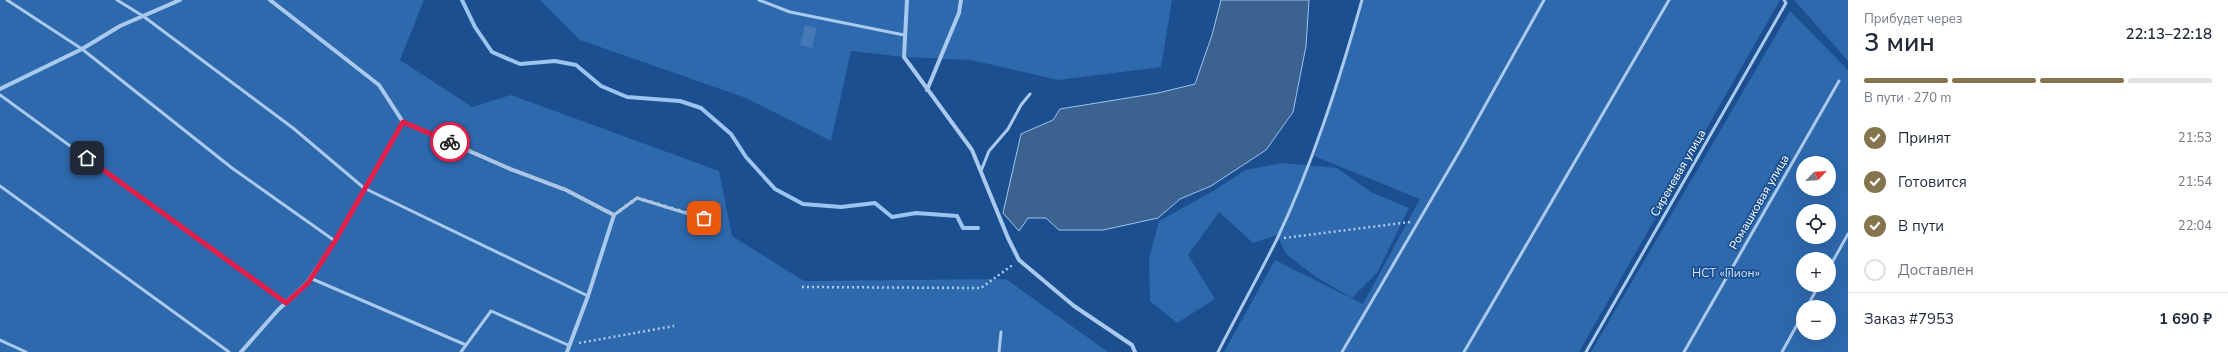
<!DOCTYPE html>
<html lang="ru">
<head>
<meta charset="utf-8">
<style>
  body { margin:0; font-family:"Nunito Sans",sans-serif; background:#f2f2f3; color:#1f2937; height:100vh; display:flex; flex-direction:column; font-size:15px; white-space:nowrap }
  * { box-sizing:border-box; margin:0 }
  p { font-size:13px; color:#747a83 }
  .icon { flex:none; width:22px; height:22px; fill:none; stroke:currentColor; stroke-width:2; stroke-linecap:round; stroke-linejoin:round }
  .map { position:relative; flex:1; overflow:hidden }
  .side { display:flex; flex-direction:column; background:#fff; width:380px }
  .side>* { flex:none }
  .needle { width:26px; rotate:65deg }
  .buttons { position:absolute; left:1796px; top:156px; display:grid; gap:8px }
  .buttons a { display:grid; place-items:center; width:40px; height:40px; border-radius:50%; background:#fff; box-shadow:0 4px 16px #0002; font-size:20px }
  .pin { position:absolute; display:grid; place-items:center; width:34px; height:34px; color:#fff; margin:-17px; border-radius:8px; box-shadow:0 2px 6px #0006 }
  .courier { position:absolute; display:grid; place-items:center; width:40px; height:40px; margin:-20px; border:3px solid #e11d48; border-radius:50%; background:#fff; color:#222; box-shadow:0 1px 5px #0007 }
  .summary em { font-style:normal; font-weight:600 }
  .summary div { display:flex; flex-direction:column-reverse }
  .summary { display:flex; align-items:center; justify-content:space-between; height:68px; padding:0 16px }
  h1 { font-size:26px; font-weight:600; line-height:30px }
  .bar { display:grid; grid-template-columns:repeat(4,1fr); gap:6px 4px; align-content:center; height:48px; padding:0 16px }
  .bar i { height:5px; border-radius:3px; background:#e0e1e3 }
  .bar .current { background:#84754c }
  .bar p { grid-column:span 4 }
  .line { display:flex; align-items:center; gap:10px; padding:0 16px; border-top:1px solid #e0e1e3 }
  .line div { flex:1 }
  ol { padding:0 16px; list-style:none }
  li { display:flex; align-items:center; gap:12px; height:44px }
  li p { margin-inline-start:auto }
  li .icon { padding:4px; border-radius:50%; background:#84754c; color:#fff; stroke-width:4 }
  li:last-child { color:#747a83 }
  li i { width:22px; height:22px; border:2px solid #e0e1e3; border-radius:50% }
  main { display:flex; flex:1; min-height:0 }
  .map>svg:first-child { display:block }
  .green { fill:#2e69ad; fill-rule:evenodd }
  .water { fill:#3c6290; stroke:#9cc4f0 }
  .lines { fill:none; stroke-linecap:round; stroke-linejoin:round }
  .stream { stroke:#9cc4f0; stroke-width:4 }
  .building { fill:#4478b7 }
  .path { stroke:#a9c9ee; stroke-width:2.5; stroke-dasharray:2 3; stroke-linecap:butt }
  .lane { stroke:#a9c9ee; stroke-width:3 }
  .street { stroke:#a9c9ee; stroke-width:4 }
  .done { stroke:#afc1d8; stroke-width:4; stroke-dasharray:0 7.2 }
  .route { stroke:#e11d48; stroke-width:5 }
  .labels { text-anchor:middle; stroke-width:3.5; stroke-linejoin:round; paint-order:stroke }
  .street-label { font-size:12px; fill:#fff; stroke:#1b4f8f }
  .park-label { font-size:12px; fill:#cfe3fa; stroke:#1b4f8f }
</style>
</head>
<body>
<main>
<div class="map">
<svg width="1848" height="352" viewBox="0 0 1848 352">
  <rect width="100%" height="100%" fill="#1b4f8f"/>
  <g class="green">
    <path d="M0,0H424L400,60L472,107L511,95L719,171L732,236L804,281L1006,279L1108,352H0Z"/>
    <path d="M540,0H1172L1161,67L1058,80L971,60L904,57L851,51L831,141L746,98L580,40Z"/>
    <path d="M1364,0H1780L1579,352H1224L1275,260L1363,304L1420,199L1314,156Z"/>
    <path d="M1794,0H1848V61Z"/>
    <path d="M1790,11L1848,70V352H1591ZM1803,163H1829V189H1803ZM1803,211H1829V237H1803ZM1803,259H1829V285H1803ZM1803,307H1829V333H1803Z"/>
    <path d="M1283,163L1337,168L1371,192L1409,208L1377,273L1352,298L1316,277L1286,254L1277,235L1253,243L1219,212L1188,255L1215,299L1177,323L1150,301L1149,259L1159,221L1210,193L1246,170Z"/>
  </g>
  <path class="water" d="M1221,0H1309L1306,46L1293,112L1266,150L1211,186L1180,199L1158,218L1103,230H1059L1046,218H1028L1019,231L1003,213L1021,134L1053,120L1060,109L1158,93L1195,84L1212,35Z"/>
  <g class="lines">
    <path class="stream" d="M462,0L475,27L492,52L520,64L555,61L576,65L601,86L627,97L680,101L701,108L731,134L746,157L775,189L803,204L841,207L875,203L892,217L916,213L957,216L963,228H978"/>
  </g>
  <path class="building" d="M805,25L817,28L812,48L800,45Z"/>
  <g class="lines">
    <g class="path">
      <path d="M1284,238L1410,222"/>
      <path d="M802,287L981,288L1014,264"/>
      <path d="M579,343L674,326"/>
    </g>
    <g class="lane">
      <path d="M7,0L82,49L232,168L335,241"/>
      <path d="M117,0L143,16L293,128L364,188L588,296"/>
      <path d="M759,0L790,12L904,35"/>
      <path d="M0,95L286,303"/>
      <path d="M981,171L989,151L1008,129L1021,105L1030,94"/>
      <path d="M0,186L229,352"/>
      <path d="M614,215L637,198L718,223"/>
      <path d="M1829,268L1848,234"/>
      <path d="M310,278L466,345"/>
      <path d="M1807,307L1819,285"/>
      <path d="M0,340L26,352"/>
      <path d="M461,352L491,311L568,345"/>
      <path d="M999,352L1001,332"/>
      <path d="M1218,352C1237,315 1258,277 1277,239C1313,163 1339,81 1362,0"/>
      <path d="M1342,352L1462,147L1544,0"/>
      <path d="M1464,352L1669,0"/>
      <path d="M1586,352L1786,3L1784,0"/>
      <path d="M1684,352L1839,81"/>
      <path d="M1782,352L1803,314"/>
    </g>
    <g class="street">
      <path d="M270,0L379,85L403,122L508,168L566,190L614,215L588,296L567,352"/>
      <path d="M907,0L904,57L972,150L1008,238L1019,260L1074,306L1132,345L1135,352"/>
      <path d="M0,89L82,49L120,26L180,0"/>
      <path d="M927,90L959,13L961,0"/>
      <path d="M241,352L278,310L307,283L335,241L403,122"/>
    </g>
  </g>
  <g class="lines">
    <path class="done" d="M450,142L508,168L566,190L614,215L637,198L704,218"/>
    <path class="route" d="M87,158L286,303L308,283L335,241L403,122L450,142"/>
  </g>
  <g class="labels">
    <g class="street-label">
      <text transform="translate(1678 173) rotate(-60)" y="4">Сиреневая улица</text>
      <text transform="translate(1759 202) rotate(-60)" y="4">Ромашковая улица</text>
    </g>
    <g class="park-label">
      <text x="1726" y="277">НСТ «Пион»</text>
    </g>
  </g>
</svg>
<div class="buttons">
<a><svg class="needle" viewBox="-14 -14 28 28"><path d="M0-13l5 13h-10z" fill="#e53935"/><path d="M0 13l5-13h-10z" fill="#747a83"/></svg></a>
<a><svg class="icon" aria-label="locate" viewBox="0 0 24 24"><circle cx="12" cy="12" r="6"/><path d="M12 2v4M12 18v4M2 12h4M18 12h4"/></svg></a>
<a>+</a>
<a>−</a>
</div>
<div class="pin" style="left:704px;top:218px;background:#ea580c"><svg class="icon" aria-label="bag" viewBox="0 0 24 24"><path d="M5 8h14l-1 12H6zM9 8a3 3 0 0 1 6 0"/></svg></div>
<div class="pin" style="left:87px;top:158px;background:#1f2937"><svg class="icon" aria-label="home" viewBox="0 0 24 24"><path d="M3 11l9-7 9 7M6 9v11h12V9"/></svg></div>
<div class="courier" style="left:450px;top:142px"><svg class="icon" aria-label="bike" viewBox="0 0 24 24"><circle cx="6" cy="16" r="4"/><circle cx="18" cy="16" r="4"/><path d="M6 16l4-8h5l3 8M10 8l3 8H6M13 5h3"/></svg></div>
</div>
<section class="side">
<div class="summary"><div><h1>3 мин</h1><p>Прибудет через</p></div><em>22:13–22:18</em></div>
<div class="bar"><i class="current"></i><i class="current"></i><i class="current"></i><i></i><p>В пути · 270 m</p></div>
<ol>
<li><svg class="icon" aria-label="check" viewBox="0 0 24 24"><path d="M5 12l5 5 9-10"/></svg>Принят<p>21:53</p></li>
<li><svg class="icon" aria-label="check" viewBox="0 0 24 24"><path d="M5 12l5 5 9-10"/></svg>Готовится<p>21:54</p></li>
<li><svg class="icon" aria-label="check" viewBox="0 0 24 24"><path d="M5 12l5 5 9-10"/></svg>В пути<p>22:04</p></li>
<li><i></i>Доставлен</li>
</ol>
<div class="line" style="height:52px"><div>Заказ #7953</div><b>1 690 ₽</b></div>
</section>
</main>
</body>
</html>
